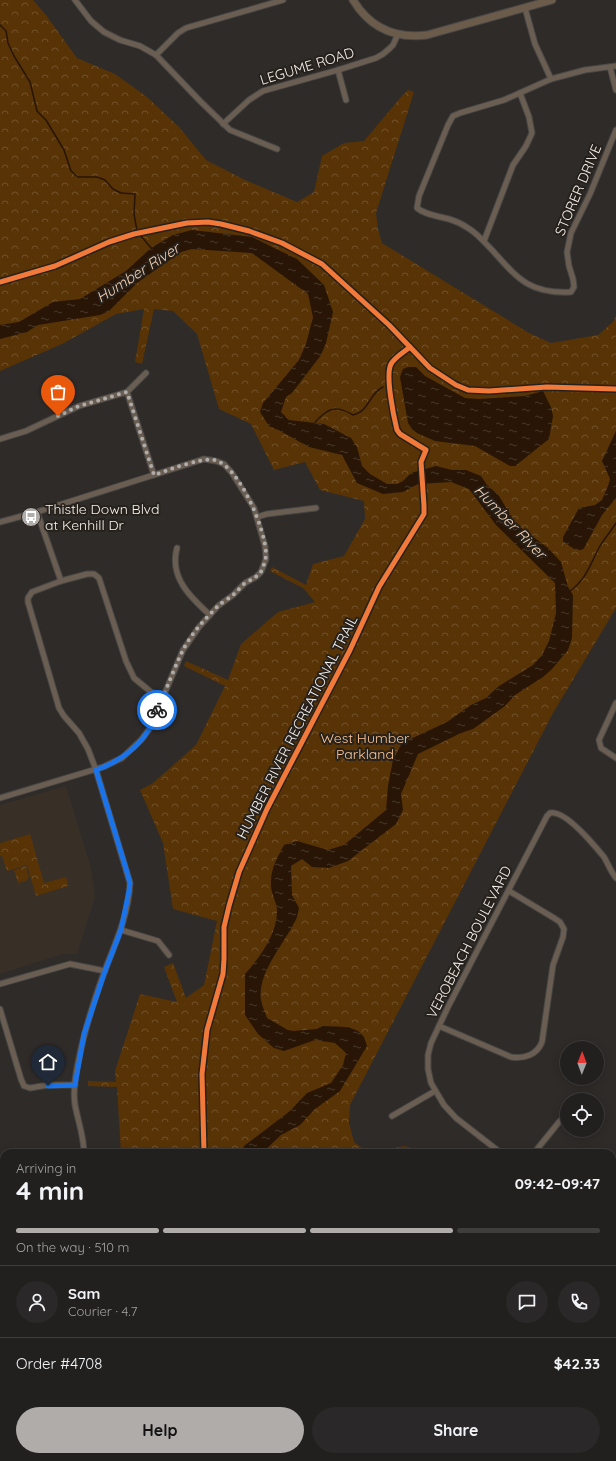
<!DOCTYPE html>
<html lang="en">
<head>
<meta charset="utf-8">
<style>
  body { margin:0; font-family:Quicksand,sans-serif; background:#2a2828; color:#f1f3f6; height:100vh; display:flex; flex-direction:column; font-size:15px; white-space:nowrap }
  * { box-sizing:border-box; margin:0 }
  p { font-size:13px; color:#a2a3a4 }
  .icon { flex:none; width:22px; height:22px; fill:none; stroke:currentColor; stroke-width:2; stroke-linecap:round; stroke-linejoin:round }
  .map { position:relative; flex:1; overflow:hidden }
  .side { position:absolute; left:0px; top:1149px; width:616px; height:312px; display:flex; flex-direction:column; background:#22201f; border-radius:12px 12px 0 0; box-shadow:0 2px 10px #0003,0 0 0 1px #3f3e3d }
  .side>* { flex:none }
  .needle { width:26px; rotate:1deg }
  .buttons { position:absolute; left:560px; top:1041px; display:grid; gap:8px }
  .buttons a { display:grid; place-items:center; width:44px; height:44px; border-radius:50%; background:#22201f; box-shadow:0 2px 10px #0003,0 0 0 1px #3f3e3d; font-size:20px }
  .pin { position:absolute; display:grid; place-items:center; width:34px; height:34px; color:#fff; margin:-41px -17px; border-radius:50% 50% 50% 0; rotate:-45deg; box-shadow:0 0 4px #0007 }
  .pin .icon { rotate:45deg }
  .courier { position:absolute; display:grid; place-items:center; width:40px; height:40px; margin:-20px; border:3px solid #1a73e8; border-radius:50%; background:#fff; color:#222; box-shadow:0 1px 5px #0007 }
  .overview em { font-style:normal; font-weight:700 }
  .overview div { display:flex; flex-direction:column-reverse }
  .overview { display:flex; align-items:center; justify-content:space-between; height:68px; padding:0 16px }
  h1 { font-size:26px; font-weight:700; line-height:30px }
  .bar { display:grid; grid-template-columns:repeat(4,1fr); gap:6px 4px; align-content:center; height:48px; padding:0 16px }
  .bar i { height:5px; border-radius:3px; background:#3f3e3d }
  .bar .active { background:#afaca9 }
  .bar p { grid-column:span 4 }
  .line { display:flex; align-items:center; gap:10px; padding:0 16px; border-top:1px solid #3f3e3d }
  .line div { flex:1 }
  .round { display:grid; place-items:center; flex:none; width:42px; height:42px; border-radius:21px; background:#2a2828 }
  .button { display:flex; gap:8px; margin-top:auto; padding:8px 16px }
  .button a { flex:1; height:46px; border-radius:24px; background:#afaca9; color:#111; font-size:16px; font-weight:700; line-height:46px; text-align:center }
  .button a+a { background:#2a2828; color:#f1f3f6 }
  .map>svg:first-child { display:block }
  .built { fill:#382f26 }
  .park { fill:url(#park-crowns) }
  .water { fill:url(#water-ripples) }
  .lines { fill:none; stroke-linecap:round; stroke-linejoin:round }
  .stream { stroke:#281505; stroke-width:1.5 }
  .street-casing { stroke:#494745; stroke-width:7 }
  .secondary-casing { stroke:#494745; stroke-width:9 }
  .street { stroke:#6a5e53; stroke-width:5 }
  .secondary { stroke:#6b5b4b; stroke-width:7 }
  .cycleway-casing { stroke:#27211c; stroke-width:8 }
  .cycleway { stroke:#f17a3a; stroke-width:5 }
  .done { stroke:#afaca9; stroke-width:4; stroke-dasharray:0 7.2 }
  .route { stroke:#1a73e8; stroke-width:5 }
  .labels { text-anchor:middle; stroke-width:4; stroke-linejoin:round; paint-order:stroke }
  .street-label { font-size:14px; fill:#f5f1ee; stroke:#27211c }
  .poi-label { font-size:14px; fill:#f5f1ee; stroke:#27211c; text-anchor:start }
  .park-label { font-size:14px; fill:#fac595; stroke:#27211c }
  .water-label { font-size:15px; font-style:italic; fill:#f3cfb0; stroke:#27211c }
</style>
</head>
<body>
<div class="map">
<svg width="616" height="1461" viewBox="0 0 616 1461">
  <defs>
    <pattern id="park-crowns" width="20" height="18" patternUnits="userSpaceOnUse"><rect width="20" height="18" fill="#583306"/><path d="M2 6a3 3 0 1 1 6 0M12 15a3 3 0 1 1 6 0" fill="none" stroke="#71512b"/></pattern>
    <pattern id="water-ripples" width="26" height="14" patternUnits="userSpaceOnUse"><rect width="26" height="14" fill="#281505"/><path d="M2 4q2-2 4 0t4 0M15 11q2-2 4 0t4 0" fill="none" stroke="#48382a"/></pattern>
  </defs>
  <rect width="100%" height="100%" fill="#2e2b29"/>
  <path class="built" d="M66,786L91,868L95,897L77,954H63L0,974V805Z"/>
  <g class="park">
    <path d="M0,0H33L46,15L77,58L115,74L147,97L179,127L206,160L245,180L297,202L314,192L322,156L344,143L364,141L401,97L408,90L414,92L376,213L378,229L382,243L529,333L551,343L598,335L614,321L616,315V608L553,713L350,1105L349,1123L354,1142L368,1152L405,1146L428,1153H121L117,1087L88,1086V1081L116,1082L115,1071L140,994L177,1002L164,967L173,963L186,998L204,985L217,921L173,909L163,843L140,790L153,783L196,745L225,686L184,666L186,661L228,680L241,644L278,612L315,602L303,588L270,571L272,567L306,585L313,564L344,556L365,519L364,501L320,490L305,462L274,470L251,424L219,409L197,334L173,311L154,309L142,364L135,362L144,309L116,314L62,344L0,371Z"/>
    <path d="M30,834L44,883L66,877L68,886L36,896L27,865L7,871L2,856H0V843Z"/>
    <path d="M26,866L29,877L26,881L18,883L14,870Z"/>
    <path d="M616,1231V1461H0V1432L4,1431V1457H612V1232Z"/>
    <path d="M4,1302V1344L0,1345V1303Z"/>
  </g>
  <g class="water">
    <path d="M192,230L252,237L297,259L324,285L333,312L326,343L321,355L292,393L286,397L281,412L289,420L324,424L351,438L357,447L362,466L370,474L387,484H397L403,481L411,473L436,466L452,470H466L481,476L487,485L499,496L516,524L548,548L561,562L568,587L573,595L572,638L568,650L552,669L543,677L515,695L505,706L473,729L461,733L418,754L401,794L403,810L396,824L348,861L329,868L312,867L302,859L291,866L292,895L299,908C298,913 297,919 294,923C283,945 257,974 261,1000C262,1006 265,1012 267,1018L288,1030L293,1031L317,1029L322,1026L348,1027L358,1031L364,1037L367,1046L340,1091L315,1109L300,1125L281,1135L262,1153H242L244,1146L290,1111L307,1093L331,1083L343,1065L346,1053L335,1043L315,1040L284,1051L274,1048L258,1034L245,1015V974C260,957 278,933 277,909C276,901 271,893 271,885C270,870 277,858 284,845L297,841L328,850L344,845L386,810L388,786L393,760L402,743L447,722L471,705L486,698L499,686L533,665L542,655L549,641L556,613L555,583L496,525L469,489L451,482L418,484L403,492L383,494L357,483L342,455L309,447L280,431L269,426L260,412L263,403L299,360L306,344L313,317L308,294L252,253L192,249L181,252L137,283L109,311L100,315L38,325L27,332L0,339V325L19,322L53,302L80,299L126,271L151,248L173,235Z"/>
    <path d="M408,367H416L425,376L465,398L479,399L525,396L543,391L551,407L553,416L549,439L515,466H510L475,446L435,441L417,433L412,429L408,423L400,377L403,369Z"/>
    <path d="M616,431V498L602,515L584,548L582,550H576L563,542V537L579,508L595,505L602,500L608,486L610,479L602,461Z"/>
    <path d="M616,1444V1461H602L606,1457H612V1449Z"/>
    <path d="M474,1457H503L512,1461H477Z"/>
  </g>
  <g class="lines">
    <g class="stream">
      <path d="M0,25L6,31L8,43L14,56L30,82L37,111L46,120L64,150L71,171L78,177H97L105,180L113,189L121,193L135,194L134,214L137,231"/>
      <path d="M140,235L152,249"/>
      <path d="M315,423C317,419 321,416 325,413C334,406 343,409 353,415C370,411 369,393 383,387"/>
      <path d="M569,592C587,579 590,564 600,546C605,538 611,531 616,523"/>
    </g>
    <defs>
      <g id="street">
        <path d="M75,0L91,21L104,32L120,40L140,46L156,55L200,101L230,130L277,149"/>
        <path d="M525,8L535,44L551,79"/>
        <path d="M156,55L178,33L186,28L283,0"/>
        <path d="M616,66L585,70L551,79L504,100L460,113L453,116L448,125L419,196L417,208C425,215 438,216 449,219C456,221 462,224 468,228C478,234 485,243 493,251C518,279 530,294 571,292L574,287L573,279L569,266L567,252L571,233L590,194L616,130"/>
        <path d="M610,67L616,90"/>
        <path d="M338,70L346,100"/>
        <path d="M223,124L249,100L263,91L338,70L376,58L383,54L389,49L393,45L398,34"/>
        <path d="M484,241L513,165L526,146L532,133L529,117L520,93"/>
        <path d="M127,392L154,475"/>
        <path d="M0,439L26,431L79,406L127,392L146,373"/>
        <path d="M37,512L61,581"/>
        <path d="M257,517L267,514L316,508"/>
        <path d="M0,522L37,512L204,459L216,461L224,464L232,473L254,508L265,546L266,559L261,572L256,577L245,583L233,595L218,606L199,627L183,650L150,728L141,740L122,758L103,767L0,798"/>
        <path d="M177,548C169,577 190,597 210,615"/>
        <path d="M616,703L599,740L601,748L616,758"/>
        <path d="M121,930L158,941L169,955"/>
        <path d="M0,984L70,964L105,971"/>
        <path d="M0,1009L21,1079L24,1086L30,1088L48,1085H75"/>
        <path d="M439,1026L511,1057C524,1059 537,1055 542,1042L553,965L563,937L564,929L560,922L554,918L509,891"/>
        <path d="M392,1116L435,1091"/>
        <path d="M84,1153C84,1137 78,1121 75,1105C73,1092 75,1077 78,1063C84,1032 94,1000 105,970C116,942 129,913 130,883L96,770L88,749L79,733L64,716L59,708L28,602V598L32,592L61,581L87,574H94L99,578L126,661L134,678L151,692L164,697"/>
        <path d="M501,1153L456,1118L444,1105L431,1083L428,1069V1055L431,1043L448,1007L547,816L550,813C565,809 595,846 604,857C608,864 611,872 616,878"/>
        <path d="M534,1153L559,1122L564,1117H567"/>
        <path d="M0,1183L4,1182"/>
        <path d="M612,1188L616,1186"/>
        <path d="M0,1263L4,1262"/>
      </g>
      <path id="secondary" d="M353,0C370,28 395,39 427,35L552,0"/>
    </defs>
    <use href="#street" class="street-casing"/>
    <use href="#secondary" class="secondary-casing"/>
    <use href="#street" class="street"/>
    <use href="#secondary" class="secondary"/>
    <defs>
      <g id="cycleway">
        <path d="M0,282L55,266L109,242L134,234L187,223L208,222L221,224L249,231L282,243L322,264L389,325L430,368L456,385L468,390L489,391L547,387L616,389"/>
        <path d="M204,1153L202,1074L207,1030L223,974L224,959V927L229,906L239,872L267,809L350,650L379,587L424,514V506L421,462L426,450L400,434L397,430C394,418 385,375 391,364C395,357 404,352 410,347"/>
      </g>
    </defs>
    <use href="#cycleway" class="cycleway-casing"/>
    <use href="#cycleway" class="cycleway"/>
  </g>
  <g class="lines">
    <path class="done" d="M58,416L79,406L127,392L154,475C169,470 201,457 215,460C240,467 265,529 266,553C266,559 264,565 262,570C258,577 252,579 245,583C241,586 237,592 232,596C228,599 222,602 218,606C205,619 190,635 182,652C173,671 166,691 157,710"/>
    <path class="route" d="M48,1086L75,1085L84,1034L105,971L121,930L129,891L130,883L127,872L96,770C118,762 138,748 150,728C153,722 155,716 157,710"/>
  </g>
  <defs>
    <symbol id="bus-disc" viewBox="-11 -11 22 22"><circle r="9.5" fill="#afaca9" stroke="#27211c"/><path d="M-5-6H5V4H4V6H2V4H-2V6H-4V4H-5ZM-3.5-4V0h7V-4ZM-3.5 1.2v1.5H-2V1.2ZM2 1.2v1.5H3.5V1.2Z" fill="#fff"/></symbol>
  </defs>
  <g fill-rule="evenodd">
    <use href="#bus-disc" x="20" y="506" width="22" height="22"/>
  </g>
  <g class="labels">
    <g class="street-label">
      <text transform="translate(307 66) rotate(-17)" y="5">LEGUME ROAD</text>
      <text transform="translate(578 190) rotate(-67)" y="5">STORER DRIVE</text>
      <text transform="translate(297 727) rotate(-63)" y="5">HUMBER RIVER RECREATIONAL TRAIL</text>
      <text transform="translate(469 942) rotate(-63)" y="5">VEROBEACH BOULEVARD</text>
    </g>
    <g class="poi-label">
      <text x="45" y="514">Thistle Down Blvd<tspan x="45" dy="16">at Kenhill Dr</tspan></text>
    </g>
    <g class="park-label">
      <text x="365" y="743">West Humber<tspan x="365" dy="16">Parkland</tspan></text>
    </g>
    <g class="water-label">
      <text transform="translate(138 273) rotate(-33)" y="5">Humber River</text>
      <text transform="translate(510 522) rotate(46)" y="5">Humber River</text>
    </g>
  </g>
</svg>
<div class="buttons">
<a><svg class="needle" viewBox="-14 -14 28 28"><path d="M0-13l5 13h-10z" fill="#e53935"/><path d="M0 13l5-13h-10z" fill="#a2a3a4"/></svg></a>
<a><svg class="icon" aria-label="locate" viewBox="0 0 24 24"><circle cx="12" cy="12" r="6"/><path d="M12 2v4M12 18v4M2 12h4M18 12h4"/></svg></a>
</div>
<div class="pin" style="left:58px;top:416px;background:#ea580c"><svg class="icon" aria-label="bag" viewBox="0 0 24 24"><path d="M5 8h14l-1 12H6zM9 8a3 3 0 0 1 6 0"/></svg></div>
<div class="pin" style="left:48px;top:1086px;background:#1f2937"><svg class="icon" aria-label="home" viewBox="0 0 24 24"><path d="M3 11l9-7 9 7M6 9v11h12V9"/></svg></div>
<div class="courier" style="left:157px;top:710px"><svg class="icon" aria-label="bike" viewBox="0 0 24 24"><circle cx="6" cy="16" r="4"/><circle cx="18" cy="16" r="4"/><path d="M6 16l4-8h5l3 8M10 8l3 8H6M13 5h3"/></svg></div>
<section class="side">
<div class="overview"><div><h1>4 min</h1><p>Arriving in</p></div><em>09:42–09:47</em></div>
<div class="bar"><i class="active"></i><i class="active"></i><i class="active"></i><i></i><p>On the way · 510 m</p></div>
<div class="line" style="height:72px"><a class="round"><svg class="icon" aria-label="person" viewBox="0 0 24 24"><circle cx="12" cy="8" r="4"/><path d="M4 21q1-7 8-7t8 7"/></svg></a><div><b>Sam</b><p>Courier · 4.7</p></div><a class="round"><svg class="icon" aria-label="chat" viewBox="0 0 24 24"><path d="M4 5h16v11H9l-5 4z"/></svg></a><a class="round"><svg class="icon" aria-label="phone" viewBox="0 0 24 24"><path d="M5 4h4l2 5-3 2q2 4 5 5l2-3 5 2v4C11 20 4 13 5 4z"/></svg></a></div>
<div class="line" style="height:52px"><div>Order #4708</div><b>$42.33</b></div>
<div class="button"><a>Help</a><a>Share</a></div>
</section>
</div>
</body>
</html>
